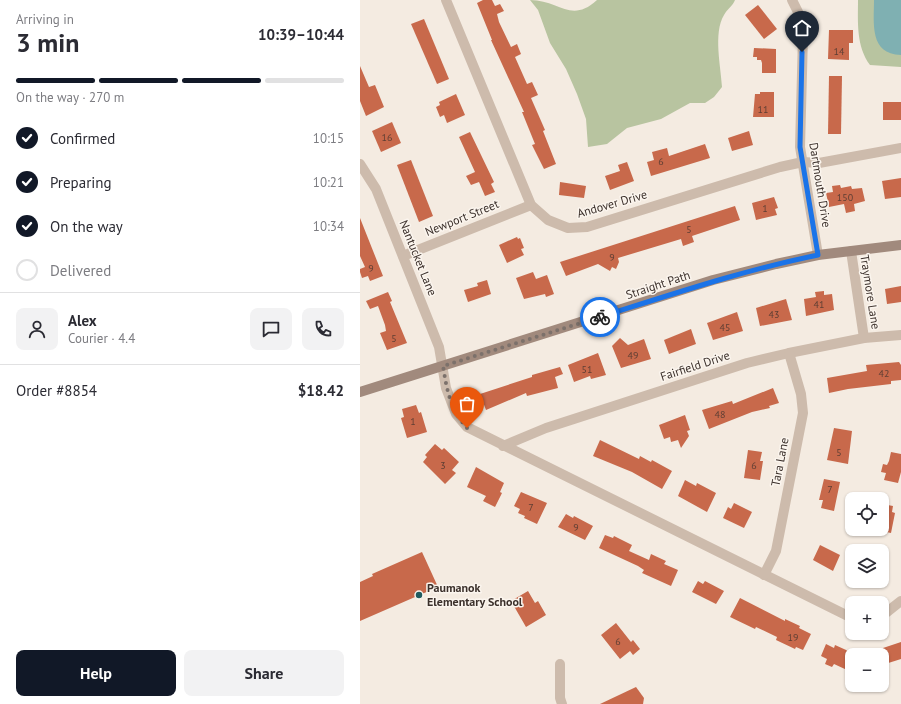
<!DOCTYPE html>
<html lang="en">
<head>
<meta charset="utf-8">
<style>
  body { margin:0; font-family:"PT Sans",sans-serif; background:#f2f2f3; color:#2b2b33; height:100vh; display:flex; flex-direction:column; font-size:15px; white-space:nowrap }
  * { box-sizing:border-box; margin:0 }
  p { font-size:13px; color:#7c7c81 }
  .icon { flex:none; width:22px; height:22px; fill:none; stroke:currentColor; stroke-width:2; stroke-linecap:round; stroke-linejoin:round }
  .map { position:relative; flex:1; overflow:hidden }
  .drawer { display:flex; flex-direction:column; background:#fff; width:360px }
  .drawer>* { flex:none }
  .buttons { position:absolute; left:485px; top:492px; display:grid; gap:8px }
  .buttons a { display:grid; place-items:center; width:44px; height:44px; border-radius:8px; background:#fff; box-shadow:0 1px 3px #0004; font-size:20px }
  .pin { position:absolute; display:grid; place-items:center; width:34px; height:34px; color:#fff; margin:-41px -17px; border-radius:50% 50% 50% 0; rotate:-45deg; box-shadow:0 0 4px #0007 }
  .pin .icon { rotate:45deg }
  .courier { position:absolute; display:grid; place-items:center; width:40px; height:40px; margin:-20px; border:3px solid #1a73e8; border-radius:50%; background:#fff; color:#222; box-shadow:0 1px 5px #0007 }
  .head em { font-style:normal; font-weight:700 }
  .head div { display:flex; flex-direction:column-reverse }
  .head { display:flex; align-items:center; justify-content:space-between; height:68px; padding:0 16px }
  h1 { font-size:26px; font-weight:700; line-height:30px }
  .bar { display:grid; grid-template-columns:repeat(4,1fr); gap:6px 4px; align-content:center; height:48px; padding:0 16px }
  .bar i { height:5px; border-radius:3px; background:#e1e1e2 }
  .bar .on { background:#111827 }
  .bar p { grid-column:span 4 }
  .line { display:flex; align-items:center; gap:10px; padding:0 16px; border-top:1px solid #e1e1e2 }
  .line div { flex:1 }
  .round { display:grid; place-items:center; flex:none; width:42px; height:42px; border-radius:8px; background:#f2f2f3 }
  ol { padding:0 16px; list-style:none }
  li { display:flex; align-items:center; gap:12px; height:44px }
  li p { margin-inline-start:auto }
  li .icon { padding:4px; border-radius:50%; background:#111827; color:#fff; stroke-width:4 }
  li:last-child { color:#7c7c81 }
  li i { width:22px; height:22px; border:2px solid #e1e1e2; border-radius:50% }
  .primary-button { display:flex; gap:8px; margin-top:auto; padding:8px 16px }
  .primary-button a { flex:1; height:46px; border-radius:8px; background:#111827; color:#fff; font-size:16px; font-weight:700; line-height:46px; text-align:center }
  .primary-button a+a { background:#f2f2f3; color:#2b2b33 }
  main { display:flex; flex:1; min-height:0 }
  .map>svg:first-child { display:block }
  .green { fill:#b8c4a0 }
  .water { fill:#7fb0b2 }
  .building { fill:#c8694b }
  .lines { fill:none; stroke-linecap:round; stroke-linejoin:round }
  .street { stroke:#cdbbac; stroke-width:10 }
  .secondary { stroke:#a18a7d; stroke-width:10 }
  .done { stroke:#7c716b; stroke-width:4; stroke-dasharray:0 7.2 }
  .route { stroke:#1a73e8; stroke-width:5 }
  .poi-dot { fill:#1f5a5e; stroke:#fbf5ee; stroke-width:1.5 }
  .labels { text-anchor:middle; stroke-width:3; stroke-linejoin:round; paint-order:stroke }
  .number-label { font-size:10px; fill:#5e3e33 }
  .street-label { font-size:12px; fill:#3b302b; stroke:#fbf5ee }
  .poi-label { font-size:12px; font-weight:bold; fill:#3b302b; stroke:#fbf5ee; text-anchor:start }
</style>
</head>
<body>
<main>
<section class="drawer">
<div class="head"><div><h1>3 min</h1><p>Arriving in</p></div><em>10:39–10:44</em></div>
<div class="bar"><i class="on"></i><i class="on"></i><i class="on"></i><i></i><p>On the way · 270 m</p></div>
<ol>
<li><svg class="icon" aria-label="check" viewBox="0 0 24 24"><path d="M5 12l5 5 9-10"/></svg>Confirmed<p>10:15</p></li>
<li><svg class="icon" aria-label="check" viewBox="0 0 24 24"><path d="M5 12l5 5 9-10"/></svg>Preparing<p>10:21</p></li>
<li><svg class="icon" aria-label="check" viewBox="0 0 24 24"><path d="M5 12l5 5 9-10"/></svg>On the way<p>10:34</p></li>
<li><i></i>Delivered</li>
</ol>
<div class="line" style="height:72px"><a class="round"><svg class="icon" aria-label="person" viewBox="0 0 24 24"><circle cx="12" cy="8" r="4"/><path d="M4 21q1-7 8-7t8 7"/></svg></a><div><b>Alex</b><p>Courier · 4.4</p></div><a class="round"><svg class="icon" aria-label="chat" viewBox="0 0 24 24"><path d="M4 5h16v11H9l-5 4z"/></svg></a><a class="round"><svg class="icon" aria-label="phone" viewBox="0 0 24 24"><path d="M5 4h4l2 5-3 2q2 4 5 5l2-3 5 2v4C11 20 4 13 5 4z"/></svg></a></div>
<div class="line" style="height:52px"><div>Order #8854</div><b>$18.42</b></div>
<div class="primary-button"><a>Help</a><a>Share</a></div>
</section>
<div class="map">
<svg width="541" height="704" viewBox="0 0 541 704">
  <rect width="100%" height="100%" fill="#f4ebe1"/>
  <g class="green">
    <path d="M170,0C199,0 211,24 237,0H375C373,6 367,9 364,15C353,33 361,67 362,87L354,97L345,103H330L301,119L267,128L247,144L228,147L226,119L217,94L206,69L190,43L178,10Z"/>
    <path d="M498,0H541V67L510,65C496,46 498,22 498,0Z"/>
  </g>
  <path class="water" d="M514,0H541V55C509,54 514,23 514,0Z"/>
  <g class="building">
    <path d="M123,0H132L135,6L140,4L144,11L137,14L139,22L151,47L157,44L161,54L155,57L167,84L172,82L178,95L171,98L185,130L183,131L196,164L184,169L172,145L175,144L162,112H164L131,40H132L117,3Z"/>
    <path d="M398,5L417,29L404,39L385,15Z"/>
    <path d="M64,19L89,79L77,84L51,24Z"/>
    <path d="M469,30H493V43H489V60L468,59Z"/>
    <path d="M394,48L416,49V73H402V63L401,60H397V57H393Z"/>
    <path d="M0,66L9,87L15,85L24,107L6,116L0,101Z"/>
    <path d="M469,76H482L481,134H468Z"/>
    <path d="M400,92H414V117H393L395,94H400Z"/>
    <path d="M96,94L105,115L87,123L84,115L80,117L76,107L80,105L79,102Z"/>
    <rect x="523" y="102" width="18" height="18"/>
    <path d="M32,122L41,143L21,152L12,131Z"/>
    <path d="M389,131L393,145L372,151L368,138Z"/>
    <path d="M110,132L134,182L131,184L135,192L125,196L119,182L111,185L106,176L115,172L99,137Z"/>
    <path d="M345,144L350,158L291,176L287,162L294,160L292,152L307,148L309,156Z"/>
    <path d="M51,160L73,216L59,222L37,165Z"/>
    <path d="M267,162L274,181L250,190L245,176L260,171L258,165Z"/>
    <path d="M541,178V197L525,199L522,181Z"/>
    <path d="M200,182L226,186L224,198L199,195Z"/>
    <path d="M480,185L481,188L491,186L492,189L502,188L505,201L494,204L495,211L486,213L484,204L469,207L466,193L473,192L472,186Z"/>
    <path d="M414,197L418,208L415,209L417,215L396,220L392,203Z"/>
    <path d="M375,206L380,220L332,236L334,242L323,246L321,239L258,258L259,262L256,269L252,267L250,271L238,264L206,276L200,262Z"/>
    <path d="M0,218L23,276L10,281L8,276L2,278L0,272V269L5,267L0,256Z"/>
    <path d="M157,237L158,239L160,238L164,248L161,249L164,255L147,263L139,245Z"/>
    <path d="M173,272L176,279L187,275L194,294L186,297L185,294L164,299L156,278Z"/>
    <path d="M127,280L131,294L108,302L104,290L118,286L117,283Z"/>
    <path d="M541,286V302L527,304L525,289Z"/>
    <path d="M464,291V295L472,294L474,310L446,316L444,299L456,297L455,292Z"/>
    <path d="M28,292L32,301L30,302L47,343L27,350L20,333L26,331L25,325L18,306L10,309L6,301Z"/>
    <path d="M426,299L432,320L400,326L396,308Z"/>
    <path d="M377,312L383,331L353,340L347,323Z"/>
    <path d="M331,329L336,344L309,354L304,340Z"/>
    <path d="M260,338L268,345L284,339L291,359L261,368L252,346Z"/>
    <path d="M238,353L246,375L231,379L230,376L214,382L208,365Z"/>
    <path d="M539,362L541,365V380L531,381V384L488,389L469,393L467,378L507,371L506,365Z"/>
    <path d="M200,367L203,374L195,377L198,388L167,396L166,393L126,410L120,394L172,377V375Z"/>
    <path d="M413,388L419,403L409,406L410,408L392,412L349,429L342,410L372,401L373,404Z"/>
    <path d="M56,405L59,413L61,412L67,432L47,438L41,418L44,417L42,409Z"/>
    <path d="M325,415L330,430L327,431L329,436L321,448L318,440L311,442L310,437L304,439L299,425Z"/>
    <path d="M474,428L492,431L488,464L467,460Z"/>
    <path d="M240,440L279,459L280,456L291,462L292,460L312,471L302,489L272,472L233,456Z"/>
    <path d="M75,444L82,450L84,448L99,462L92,470L96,473L85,484L63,462L67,457L65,455Z"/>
    <path d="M388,450L402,452L400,461H403L400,480L384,478Z"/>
    <path d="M531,452L541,454V472L538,483L524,480L526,473L521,472L523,464L527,465L529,461Z"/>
    <path d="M116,467L144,483L140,492L142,493L135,507L123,501L126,496L107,487Z"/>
    <path d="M464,479L480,482L474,511L461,508L463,500H459Z"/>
    <path d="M325,480L336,486L337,483L356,493L347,512L318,496Z"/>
    <path d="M161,492L187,503L177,524L164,518L165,516L158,513L160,509L154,506Z"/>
    <path d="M374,503L392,512L384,528L363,518L368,507L371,509Z"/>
    <path d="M522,504L533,506L532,512L535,513L531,533L522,531Z"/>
    <path d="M206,514L213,518L214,516L233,526L225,540L198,527Z"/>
    <path d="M245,535L253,538L254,536L272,545L269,551L289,560L291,554L306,561L304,564L318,570L311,586L282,573L284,570L278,566L239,548Z"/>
    <path d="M460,545L480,555L473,571L453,560Z"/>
    <path d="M62,552L78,587L0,621V582L13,576L12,574Z"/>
    <path d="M338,581L343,584L345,581L364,591L356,604L332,592Z"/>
    <path d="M168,591L175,603L178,601L186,615L166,627L151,601Z"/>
    <path d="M380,598L425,621V619L440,626L439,628L451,634L443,650L436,647L435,649L416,640L417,637L396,627L395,629L370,617Z"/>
    <path d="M256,623L271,642L273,640L280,649L273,655L270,651L260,659L241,635Z"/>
    <path d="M541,642V659L522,665L523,648Z"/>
    <path d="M466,644L474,648L475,645L495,654L492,655V660L487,670L474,664L472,667L465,664L467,659L461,656Z"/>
    <path d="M276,687L284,698L283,704H240Z"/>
  </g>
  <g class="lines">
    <g class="street">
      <path d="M86,0L171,205L188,220L208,228L227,227L420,167L443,162L459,163L541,148"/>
      <path d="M432,0L441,18L443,36L440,147L458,255"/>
      <path d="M0,164L16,189L79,347L86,388L96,414L107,427L492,618"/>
      <path d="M491,251L504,338"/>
      <path d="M43,256L171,205"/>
      <path d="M143,446L186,428L387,363L429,353L504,338L541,335"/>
      <path d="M404,575L416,551L443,413L441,394L429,353"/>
      <path d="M522,614L527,612L541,601"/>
      <path d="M200,664V698L202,704"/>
    </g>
    <path class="secondary" d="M0,392L353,280L416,264L458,255L541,245"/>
  </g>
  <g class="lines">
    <path class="done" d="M107,428C90,408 87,391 83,366L240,317"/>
    <path class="route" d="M240,317C313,294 384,270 458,255L440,147L442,52"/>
  </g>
  <circle class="poi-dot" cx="59" cy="595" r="4"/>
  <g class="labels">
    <g class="number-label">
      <text x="479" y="55">14</text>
      <text x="403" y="113">11</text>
      <text x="27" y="141">16</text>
      <text x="301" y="165">6</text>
      <text x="485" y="201">150</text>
      <text x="405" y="212">1</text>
      <text x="329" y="233">5</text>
      <text x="252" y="261">9</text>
      <text x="11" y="272">9</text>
      <text x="459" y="308">41</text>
      <text x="414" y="318">43</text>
      <text x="365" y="331">45</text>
      <text x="34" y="342">5</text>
      <text x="273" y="359">49</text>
      <text x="227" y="373">51</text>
      <text x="524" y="377">42</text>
      <text x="360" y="418">48</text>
      <text x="53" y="425">1</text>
      <text x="479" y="456">5</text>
      <text x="83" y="469">3</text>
      <text x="394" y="469">6</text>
      <text x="470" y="493">7</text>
      <text x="171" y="511">7</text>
      <text x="216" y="531">9</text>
      <text x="433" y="641">19</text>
      <text x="258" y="645">6</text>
    </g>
    <g class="street-label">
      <text transform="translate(460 185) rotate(81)" y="4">Dartmouth Drive</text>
      <text transform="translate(252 204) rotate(-16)" y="4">Andover Drive</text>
      <text transform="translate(102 218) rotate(-22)" y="4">Newport Street</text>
      <text transform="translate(58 258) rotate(68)" y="4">Nantucket Lane</text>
      <text transform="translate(298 285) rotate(-18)" y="4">Straight Path</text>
      <text transform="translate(510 292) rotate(81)" y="4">Traymore Lane</text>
      <text transform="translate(335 366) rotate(-18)" y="4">Fairfield Drive</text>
      <text transform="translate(420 462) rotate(-79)" y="4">Tara Lane</text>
    </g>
    <g class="poi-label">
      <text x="67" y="592">Paumanok<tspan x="67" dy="14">Elementary School</tspan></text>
    </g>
  </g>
</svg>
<div class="buttons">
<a><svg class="icon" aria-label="locate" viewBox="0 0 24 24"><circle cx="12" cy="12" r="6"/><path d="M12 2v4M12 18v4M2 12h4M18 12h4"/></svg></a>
<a><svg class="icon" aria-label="layers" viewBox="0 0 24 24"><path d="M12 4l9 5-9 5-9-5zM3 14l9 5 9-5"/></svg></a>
<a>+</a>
<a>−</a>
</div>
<div class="pin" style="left:107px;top:428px;background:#ea580c"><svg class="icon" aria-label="bag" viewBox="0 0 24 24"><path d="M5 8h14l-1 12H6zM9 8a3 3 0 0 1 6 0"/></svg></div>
<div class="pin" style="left:442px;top:52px;background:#1f2937"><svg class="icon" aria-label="home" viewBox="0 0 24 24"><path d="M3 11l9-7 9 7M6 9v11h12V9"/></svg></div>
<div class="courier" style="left:240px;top:317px"><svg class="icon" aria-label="bike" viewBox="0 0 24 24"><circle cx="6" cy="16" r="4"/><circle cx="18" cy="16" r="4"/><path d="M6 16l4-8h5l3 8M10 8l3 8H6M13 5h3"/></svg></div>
</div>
</main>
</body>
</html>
